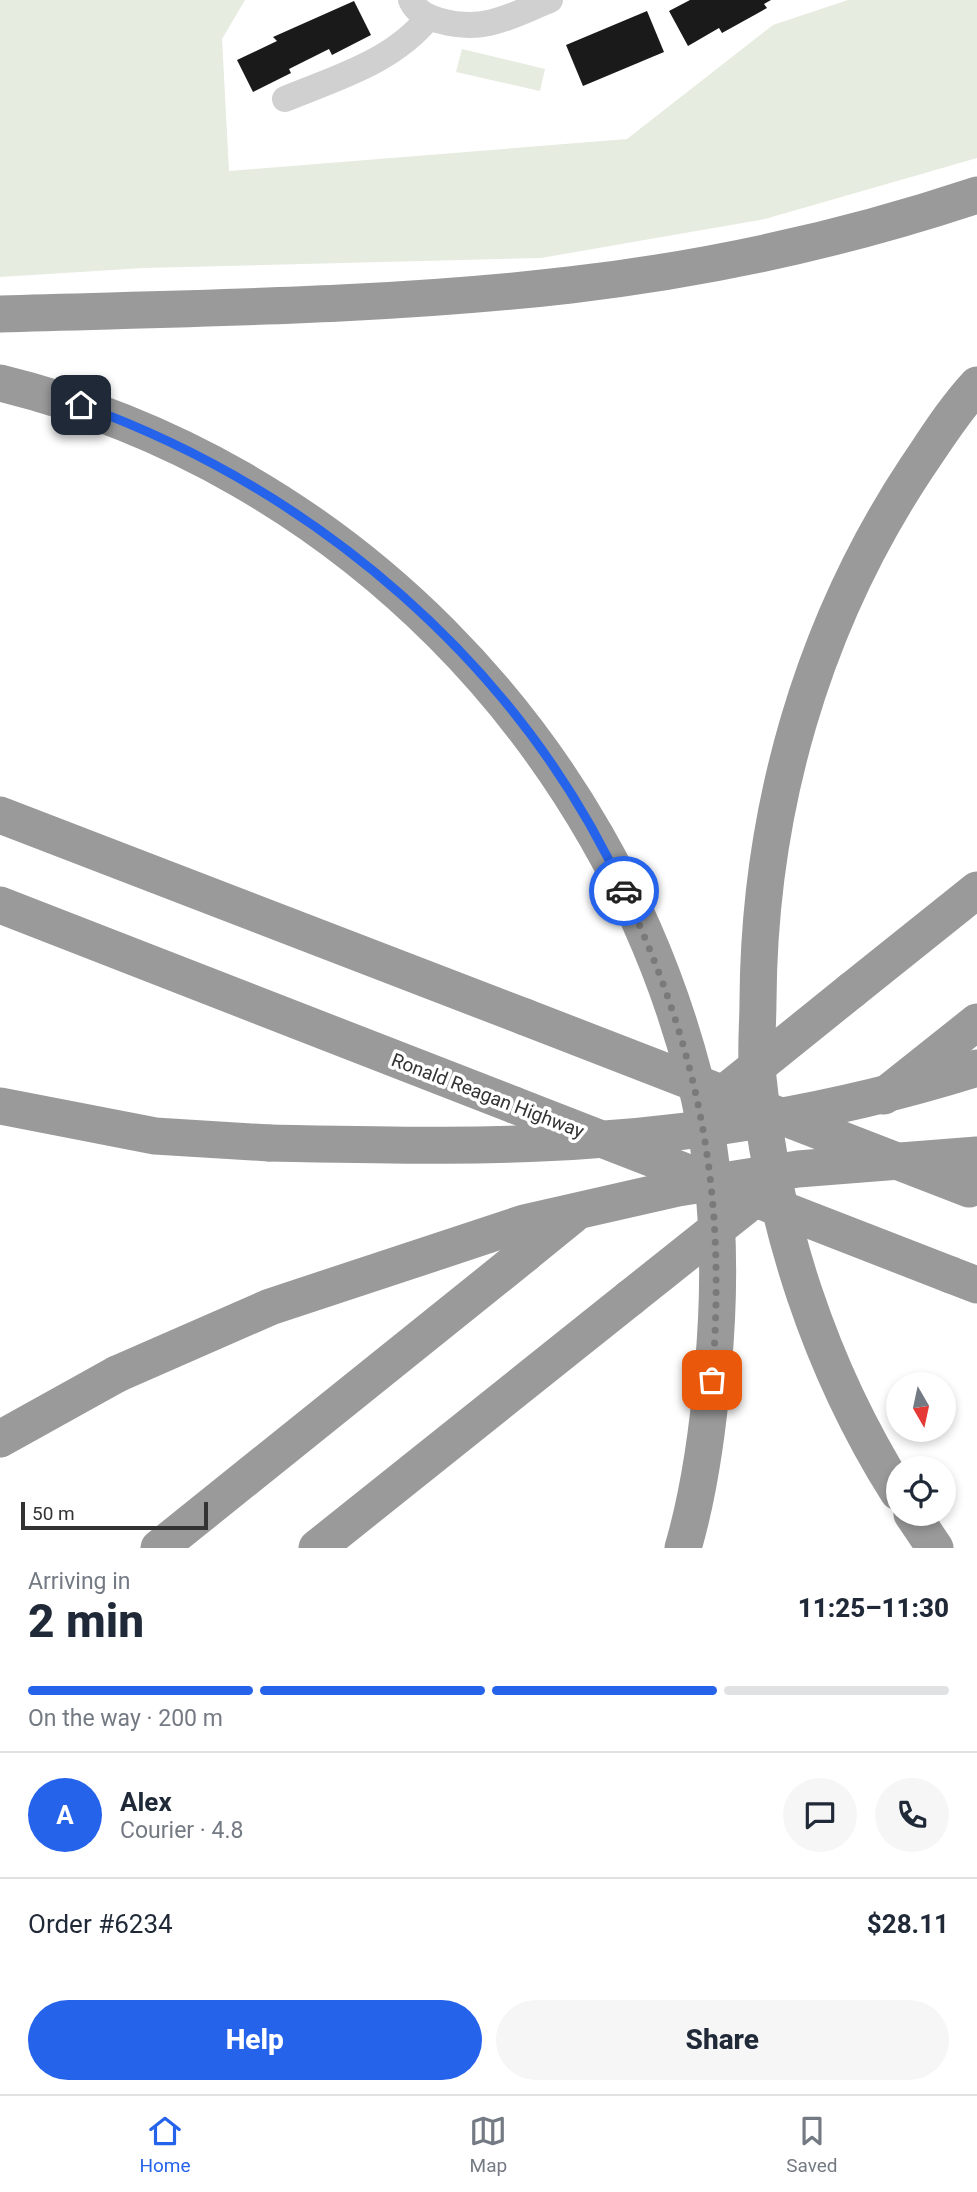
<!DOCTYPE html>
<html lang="en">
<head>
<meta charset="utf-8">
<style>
  body { margin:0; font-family:Roboto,sans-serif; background:#f6f6f7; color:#1f2937; height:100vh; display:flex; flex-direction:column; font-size:26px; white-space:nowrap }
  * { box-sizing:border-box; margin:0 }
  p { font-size:23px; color:#747a83 }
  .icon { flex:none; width:38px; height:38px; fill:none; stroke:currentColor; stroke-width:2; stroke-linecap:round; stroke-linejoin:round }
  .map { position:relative; height:1548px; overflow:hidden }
  .drawer { display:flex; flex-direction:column; background:#fff; flex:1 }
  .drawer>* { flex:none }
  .needle { width:46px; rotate:171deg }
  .fabs { position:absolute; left:886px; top:1372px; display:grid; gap:14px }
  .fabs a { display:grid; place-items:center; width:70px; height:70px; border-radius:50%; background:#fff; box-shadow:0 4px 10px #0003; font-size:35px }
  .scale { position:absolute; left:21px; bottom:18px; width:187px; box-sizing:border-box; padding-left:7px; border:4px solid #333; border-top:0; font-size:19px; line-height:24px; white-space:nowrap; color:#333; -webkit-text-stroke:5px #fff; paint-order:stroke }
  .pin { position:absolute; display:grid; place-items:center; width:60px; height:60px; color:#fff; margin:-30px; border-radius:14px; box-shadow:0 4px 10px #0006 }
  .courier { position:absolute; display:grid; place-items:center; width:70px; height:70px; margin:-35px; border:5px solid #2563eb; border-radius:50%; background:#fff; color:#222; box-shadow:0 2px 9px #0007 }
  .headline em { font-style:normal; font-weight:800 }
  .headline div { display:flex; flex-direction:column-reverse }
  .headline { display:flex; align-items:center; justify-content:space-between; height:119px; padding:0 28px }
  h1 { font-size:46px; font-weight:800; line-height:52px }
  .bar { display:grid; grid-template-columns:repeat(4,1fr); gap:10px 7px; align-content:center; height:84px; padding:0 28px }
  .bar i { height:9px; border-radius:5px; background:#e0e1e3 }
  .bar .on { background:#2563eb }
  .bar p { grid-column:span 4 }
  .line { display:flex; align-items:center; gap:18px; padding:0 28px; border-top:2px solid #e0e1e3 }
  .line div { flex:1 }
  .round { display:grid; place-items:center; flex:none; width:74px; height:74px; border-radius:37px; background:#f6f6f7 }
  .button { display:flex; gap:14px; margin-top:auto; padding:14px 28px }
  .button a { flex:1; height:80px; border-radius:42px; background:#2563eb; color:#fff; font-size:28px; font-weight:800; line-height:80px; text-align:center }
  .button a+a { background:#f6f6f7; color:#1f2937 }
  .tabs { display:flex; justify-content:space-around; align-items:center; height:98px; border-top:2px solid #e0e1e3; background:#fff; font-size:19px; color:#747a83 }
  .tabs a { display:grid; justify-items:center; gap:4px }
  .tabs .on { color:#2563eb }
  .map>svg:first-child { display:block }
  .green { fill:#e6ecdf }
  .building { fill:#1a1a1a }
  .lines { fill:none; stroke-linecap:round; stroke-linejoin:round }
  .minor { stroke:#d0d0d0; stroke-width:26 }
  .highway { stroke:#9a9a9a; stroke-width:37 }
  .highway-bridge { stroke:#9a9a9a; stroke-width:37 }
  .done { stroke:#7a7a7a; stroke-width:7; stroke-dasharray:0 12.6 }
  .route { stroke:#2563eb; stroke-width:9 }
  .labels { text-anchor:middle; stroke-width:7; stroke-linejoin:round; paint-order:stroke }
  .street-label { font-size:19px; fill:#333; stroke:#fff }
</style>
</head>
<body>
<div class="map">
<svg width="977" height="1548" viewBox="0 0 977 1548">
  <rect width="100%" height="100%" fill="#fff"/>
  <g class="green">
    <path d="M0,0H245L222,39L229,171L627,139L773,25L848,0H977V158L765,219L541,258L144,268L0,277Z"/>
    <path d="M462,49L545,69L540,91L456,72Z"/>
  </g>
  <g class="building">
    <path d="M690,0H771L764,4L767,8L722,33L719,28L688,46L669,11Z"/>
    <path d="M354,1L371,35L332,55L329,49L289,69L291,73L253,92L237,60L277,41L273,37Z"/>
    <path d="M647,11L664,52L583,86L566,45Z"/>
  </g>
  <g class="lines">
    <g class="minor">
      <path d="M411,0C416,12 429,18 441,21C485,33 510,16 550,0"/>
      <path d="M285,99C336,78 393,62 429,17"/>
    </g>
    <g class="highway">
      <path d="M0,314C190,308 381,307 570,285C708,269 845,239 977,195"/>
      <path d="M0,383C340,466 606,737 694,1076C719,1171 722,1272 713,1369C708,1429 700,1490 683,1548"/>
      <path d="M0,815L525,1017"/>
      <path d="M0,905L514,1105"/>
      <path d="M852,990L977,890"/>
      <path d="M884,1096L977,1022"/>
      <path d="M0,1106L155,1136L269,1143"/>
      <path d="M951,1275L977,1285"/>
      <path d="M0,1439L117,1374"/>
      <path d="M898,1492C820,1368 773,1224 758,1078C755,1053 758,1026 758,1001C759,811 812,625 917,467C936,439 954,410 977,385"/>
      <path d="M912,1514L935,1548"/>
      <path d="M159,1548L525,1254"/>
      <path d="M317,1548L630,1298"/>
    </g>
    <g class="highway-bridge">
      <path d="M525,1017L969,1189"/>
      <path d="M514,1105L951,1275"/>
      <path d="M708,1106L852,990"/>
      <path d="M269,1143C376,1145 485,1148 592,1140C722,1131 853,1107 977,1068"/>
      <path d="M525,1254L573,1215"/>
      <path d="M630,1298L772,1185"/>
      <path d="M117,1374L270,1307L524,1223L678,1188L798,1169L977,1155"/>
    </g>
  </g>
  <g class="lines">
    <path class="done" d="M624,891C702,1057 727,1197 712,1380"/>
    <path class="route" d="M81,405C315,490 519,663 624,891"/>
  </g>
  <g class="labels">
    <g class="street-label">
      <text transform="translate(488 1095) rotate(21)" y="7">Ronald Reagan Highway</text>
    </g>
  </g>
</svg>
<div class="fabs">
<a><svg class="needle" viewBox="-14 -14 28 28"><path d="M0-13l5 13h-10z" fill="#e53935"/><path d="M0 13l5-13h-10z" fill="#747a83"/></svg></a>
<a><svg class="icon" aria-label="locate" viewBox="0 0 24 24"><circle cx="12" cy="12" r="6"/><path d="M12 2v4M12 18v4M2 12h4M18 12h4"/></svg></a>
</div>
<div class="scale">50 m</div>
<div class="pin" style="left:712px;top:1380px;background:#ea580c"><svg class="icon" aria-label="bag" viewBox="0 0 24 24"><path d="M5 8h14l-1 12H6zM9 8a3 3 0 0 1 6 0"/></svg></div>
<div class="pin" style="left:81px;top:405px;background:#1f2937"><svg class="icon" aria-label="home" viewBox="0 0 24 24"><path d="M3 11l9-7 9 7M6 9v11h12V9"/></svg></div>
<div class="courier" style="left:624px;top:891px"><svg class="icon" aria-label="car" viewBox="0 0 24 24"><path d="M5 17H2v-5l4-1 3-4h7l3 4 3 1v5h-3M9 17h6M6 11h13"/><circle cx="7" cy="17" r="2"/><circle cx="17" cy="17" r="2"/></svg></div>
</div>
<section class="drawer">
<div class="headline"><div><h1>2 min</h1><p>Arriving in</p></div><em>11:25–11:30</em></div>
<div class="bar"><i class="on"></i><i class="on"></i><i class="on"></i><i></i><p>On the way · 200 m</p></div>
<div class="line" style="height:126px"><b class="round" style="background:#2563eb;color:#fff">A</b><div><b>Alex</b><p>Courier · 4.8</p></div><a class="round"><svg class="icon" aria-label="chat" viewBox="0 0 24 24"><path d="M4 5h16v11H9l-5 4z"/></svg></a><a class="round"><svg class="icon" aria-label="phone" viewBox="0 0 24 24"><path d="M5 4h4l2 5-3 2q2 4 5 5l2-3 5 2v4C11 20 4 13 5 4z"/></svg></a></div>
<div class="line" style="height:91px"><div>Order #6234</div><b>$28.11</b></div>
<div class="button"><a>Help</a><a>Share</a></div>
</section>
<nav class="tabs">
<a class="on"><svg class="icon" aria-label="home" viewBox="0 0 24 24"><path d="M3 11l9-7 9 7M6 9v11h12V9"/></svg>Home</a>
<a><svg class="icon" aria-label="map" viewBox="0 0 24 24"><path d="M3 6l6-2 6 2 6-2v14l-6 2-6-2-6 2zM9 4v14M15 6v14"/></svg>Map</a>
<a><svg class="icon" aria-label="saved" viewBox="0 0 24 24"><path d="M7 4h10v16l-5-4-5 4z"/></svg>Saved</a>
</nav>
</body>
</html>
